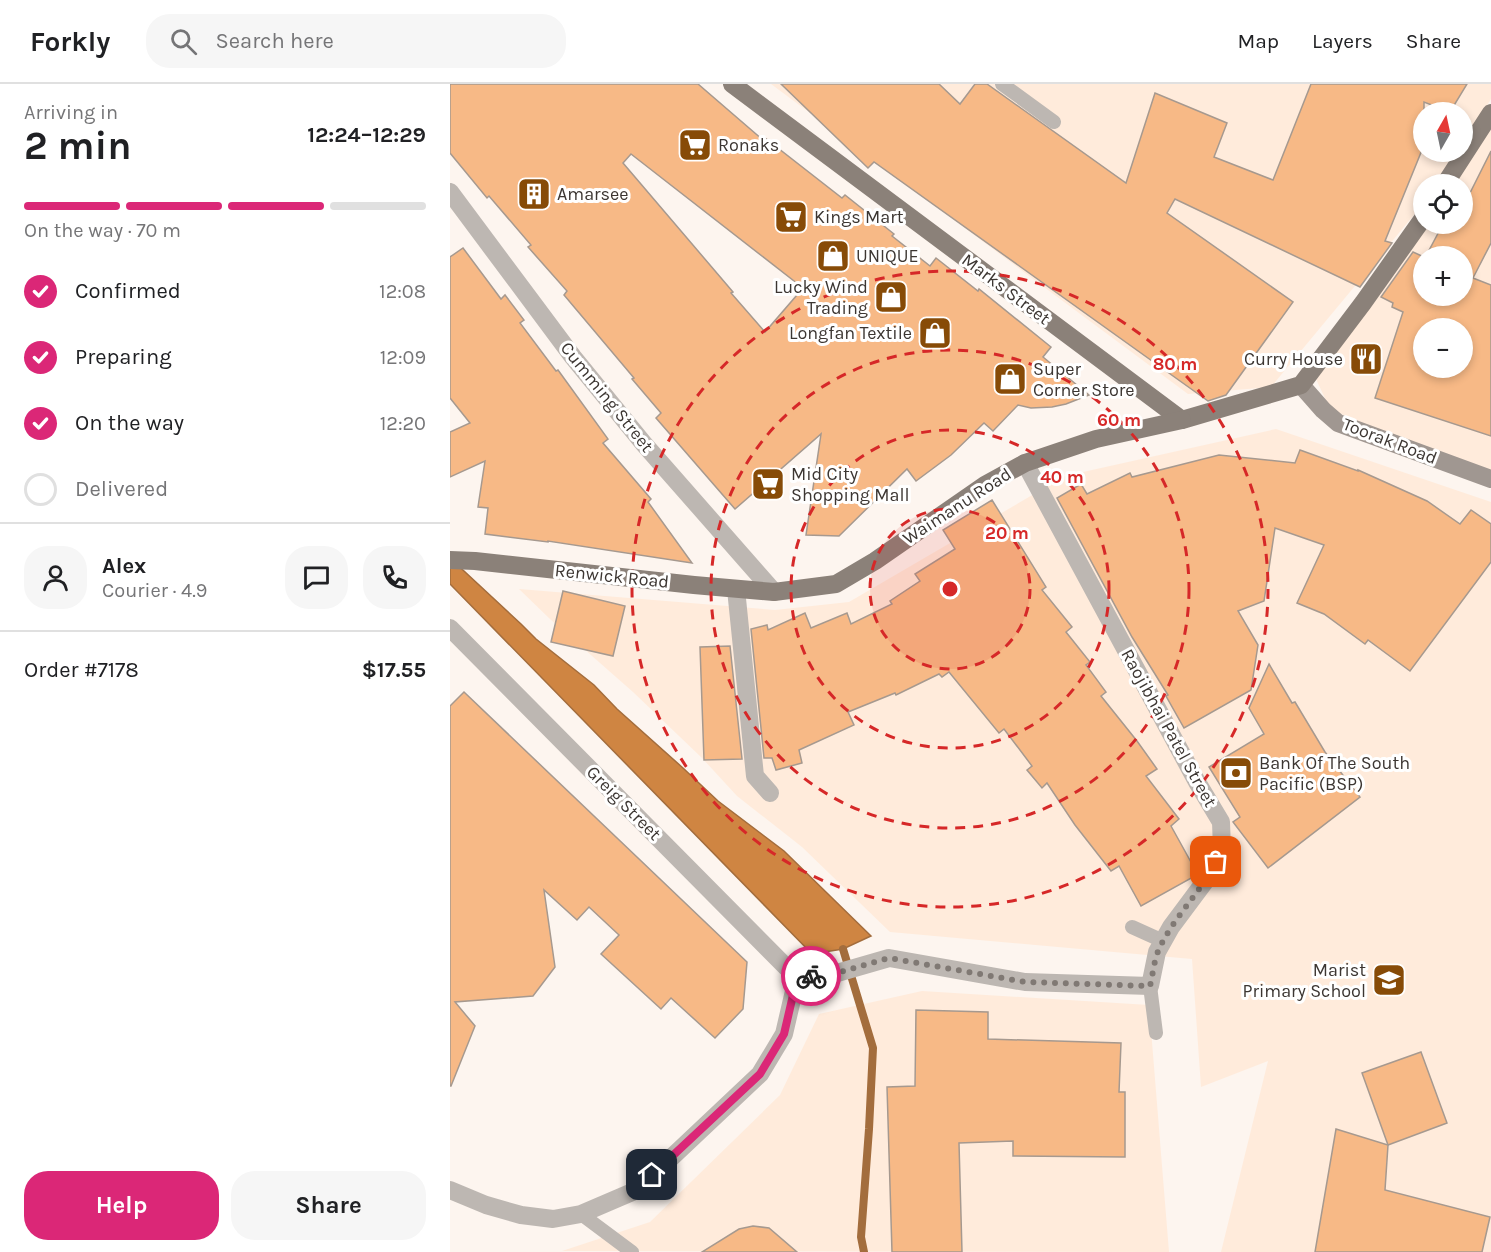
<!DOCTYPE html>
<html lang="en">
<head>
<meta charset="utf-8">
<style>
  body { margin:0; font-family:Karla,sans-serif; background:#f6f6f6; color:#202124; height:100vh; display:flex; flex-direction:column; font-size:22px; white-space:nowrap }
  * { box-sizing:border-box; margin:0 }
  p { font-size:20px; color:#757577 }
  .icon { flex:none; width:33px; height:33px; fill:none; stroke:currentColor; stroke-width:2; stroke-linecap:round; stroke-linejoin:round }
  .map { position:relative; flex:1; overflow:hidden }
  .side { display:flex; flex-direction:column; background:#fff; width:450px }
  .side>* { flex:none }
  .needle { width:39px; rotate:9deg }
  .controls { position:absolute; left:963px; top:18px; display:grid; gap:12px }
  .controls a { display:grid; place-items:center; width:60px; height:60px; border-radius:50%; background:#fff; box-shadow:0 3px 9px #0003; font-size:30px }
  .pin { position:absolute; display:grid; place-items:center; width:51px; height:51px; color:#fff; margin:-26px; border-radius:12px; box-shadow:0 3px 9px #0006 }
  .courier { position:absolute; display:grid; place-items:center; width:60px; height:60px; margin:-30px; border:4px solid #db2777; border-radius:50%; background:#fff; color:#222; box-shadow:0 2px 8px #0007 }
  .head em { font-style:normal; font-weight:700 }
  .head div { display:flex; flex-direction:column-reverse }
  .head { display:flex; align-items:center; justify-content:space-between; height:102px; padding:0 24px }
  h1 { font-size:39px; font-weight:700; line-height:45px }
  .bar { display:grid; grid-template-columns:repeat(4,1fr); gap:9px 6px; align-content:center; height:72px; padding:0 24px }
  .bar i { height:8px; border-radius:4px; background:#e0e0e0 }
  .bar .selected { background:#db2777 }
  .bar p { grid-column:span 4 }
  .line { display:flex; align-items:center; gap:15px; padding:0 24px; border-top:2px solid #e0e0e0 }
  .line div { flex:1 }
  .round { display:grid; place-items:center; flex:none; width:63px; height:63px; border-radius:24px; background:#f6f6f6 }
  ol { padding:0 24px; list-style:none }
  li { display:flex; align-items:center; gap:18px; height:66px }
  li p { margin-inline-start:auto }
  li .icon { padding:6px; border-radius:50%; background:#db2777; color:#fff; stroke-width:4 }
  li:last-child { color:#757577 }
  li i { width:33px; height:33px; border:3px solid #e0e0e0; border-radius:50% }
  .primary-button { display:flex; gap:12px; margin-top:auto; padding:12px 24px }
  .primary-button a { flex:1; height:69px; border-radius:24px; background:#db2777; color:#fff; font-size:24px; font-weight:700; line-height:69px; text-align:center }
  .primary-button a+a { background:#f6f6f6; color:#202124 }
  header { display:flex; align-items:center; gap:36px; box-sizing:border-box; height:84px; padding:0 30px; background:#fff; border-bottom:2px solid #e0e0e0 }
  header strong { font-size:28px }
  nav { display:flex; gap:33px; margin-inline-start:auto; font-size:21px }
  .search { width:420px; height:54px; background:#f6f6f6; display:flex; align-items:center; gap:15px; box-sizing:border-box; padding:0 21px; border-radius:24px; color:#757577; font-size:22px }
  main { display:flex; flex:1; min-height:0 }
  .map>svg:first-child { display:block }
  .built { fill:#ffebdb; fill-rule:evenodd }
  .water { fill:#cf8542; stroke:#a36d3d; stroke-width:1.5 }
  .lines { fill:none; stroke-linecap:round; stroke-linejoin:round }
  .stream { stroke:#a36d3d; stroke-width:8 }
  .building { fill:#f7b986; stroke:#a6998f; stroke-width:1.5; fill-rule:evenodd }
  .lane { stroke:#bdb7b2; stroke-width:14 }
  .street { stroke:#bdb7b2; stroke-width:18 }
  .secondary { stroke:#a09791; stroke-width:18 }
  .primary { stroke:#8b8179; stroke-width:18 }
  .done { stroke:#807974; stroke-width:6; stroke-dasharray:0 10.8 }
  .route { stroke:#db2777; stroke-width:8 }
  .ring { fill:none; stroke:#d62828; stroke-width:3; stroke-dasharray:10 8 }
  .labels { text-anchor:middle; stroke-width:6; stroke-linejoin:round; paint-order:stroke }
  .poi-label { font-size:18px; fill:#3c3632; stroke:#fff; text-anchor:start }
  .street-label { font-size:18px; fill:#3c3632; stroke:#fff }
  .centre { fill:#d62828; stroke:#fff; stroke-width:3 }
  .ring-label { font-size:18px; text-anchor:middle; font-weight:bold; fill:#d62828; stroke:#fff; stroke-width:6; stroke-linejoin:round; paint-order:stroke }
</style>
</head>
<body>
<header>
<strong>Forkly</strong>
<div class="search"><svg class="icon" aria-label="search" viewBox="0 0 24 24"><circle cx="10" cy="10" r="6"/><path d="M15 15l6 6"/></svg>Search here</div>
<nav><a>Map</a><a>Layers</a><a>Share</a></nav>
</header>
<main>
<section class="side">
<div class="head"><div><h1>2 min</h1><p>Arriving in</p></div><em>12:24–12:29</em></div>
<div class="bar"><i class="selected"></i><i class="selected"></i><i class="selected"></i><i></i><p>On the way · 70 m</p></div>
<ol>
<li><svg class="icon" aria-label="check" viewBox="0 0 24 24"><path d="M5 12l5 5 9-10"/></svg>Confirmed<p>12:08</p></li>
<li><svg class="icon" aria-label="check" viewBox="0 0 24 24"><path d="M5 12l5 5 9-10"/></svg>Preparing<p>12:09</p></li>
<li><svg class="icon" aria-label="check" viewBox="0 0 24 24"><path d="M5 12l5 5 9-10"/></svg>On the way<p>12:20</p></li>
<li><i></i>Delivered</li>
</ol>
<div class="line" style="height:108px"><a class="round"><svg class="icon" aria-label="person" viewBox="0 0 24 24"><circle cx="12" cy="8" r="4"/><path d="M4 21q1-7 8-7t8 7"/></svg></a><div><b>Alex</b><p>Courier · 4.9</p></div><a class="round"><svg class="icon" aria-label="chat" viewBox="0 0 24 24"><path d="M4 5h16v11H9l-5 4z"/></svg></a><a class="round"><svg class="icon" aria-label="phone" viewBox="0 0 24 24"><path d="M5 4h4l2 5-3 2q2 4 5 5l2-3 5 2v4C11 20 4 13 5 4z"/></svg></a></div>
<div class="line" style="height:78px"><div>Order #7178</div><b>$17.55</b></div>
<div class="primary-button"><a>Help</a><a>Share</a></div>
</section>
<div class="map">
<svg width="1041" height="1168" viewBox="0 0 1041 1168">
  <rect width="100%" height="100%" fill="#fdf5ef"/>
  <g class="built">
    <path d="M321,0H1041V15L1013,60L1012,28H974V68H1008L987,100H974L973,120L821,303L738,310Z"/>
    <path d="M1041,44V388L922,344L880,325L866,295L890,257L926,216L977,140H1012V100H1003ZM974,172H1012V212H974ZM974,244H1012V284H974Z"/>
    <path d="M826,345L1041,418V1168H771L818,977L751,1003L742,875L440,848L352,763L287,712L252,674L183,608L100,535L69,505L325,526L399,518L615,392Z"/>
    <path d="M472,907L699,921L719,1168L112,1167L200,1138L330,1011L369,930Z"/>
  </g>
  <path class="water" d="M0,474L71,540L86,555L144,601L167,625L233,684L268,717L334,767L421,852L393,865L362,870L0,500Z"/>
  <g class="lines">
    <path class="stream" d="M393,865L423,964L419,1045L411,1153L414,1168"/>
  </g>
  <g class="building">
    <path d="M0,0H248L313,56L315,54L392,114L395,111L444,150L442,152L480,182L486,174L528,207L529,205L601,263L593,273L639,311L616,320L602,323L581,324L568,321L543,347L534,339L501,371L466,397L457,385L389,452L356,451L371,350L285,425L206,334L211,329L182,295L184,294L114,211L117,207L78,163L81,161L39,112L37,114L0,69ZM181,70L353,204L315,248L281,209L283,208L173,79Z"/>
    <path d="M331,0H489L510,20L525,0H537L676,99L705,9L777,39L764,73L823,96L861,0H1017L1000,28L974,18V61L935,157L942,159L910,203L725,115L717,129L843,218L776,311L758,317L424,78L418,84Z"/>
    <path d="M1041,67V159L1023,194L1041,201V352L925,314L953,228L942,223L943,219L931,213L963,168L974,173V212H1012V172H976L993,140H1012V125ZM974,244H1012V284H974Z"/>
    <path d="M13,164L51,215L55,211L74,236L70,239L106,287L108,286L158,355L153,359L201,415L198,418L242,479L98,457V458L35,450L38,424L28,423L35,377L0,393V348L20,339L0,314V173Z"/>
    <path d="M850,366L908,387V386L977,417L1010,440L1021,426L1041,440V478L960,587L918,556L915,560L874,530L847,519L874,461L825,444L814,517L788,527L808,561L801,606L734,644L716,612L718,611L682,553L607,414L631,400L637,410L680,389L682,393L769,371L845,379Z"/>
    <path d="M542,416L596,503L592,506L622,543L616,548L640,578L636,581L656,608L651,612L687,657L707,685L696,692L729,735L721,742L747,789L745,792L691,822L669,782L661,787L625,741L597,699L592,704L577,686L582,682L554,645L549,649L499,588L492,593L489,590L446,611L445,609L398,628L404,641L349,666L352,679L326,686L322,674H314L301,545L317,541L318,546L355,529L361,544L397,529L401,540L442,520L440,517L470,497L465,490L505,465L493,446Z"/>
    <path d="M113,507L175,522L163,572L101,558Z"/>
    <path d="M280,562L292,675L254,676L250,563Z"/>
    <path d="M819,580L842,619L845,618L875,668L910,713L818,784L783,738L790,733L759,683L814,650L799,624Z"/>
    <path d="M14,608L297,878L293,925L265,954L221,914L211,925L151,870L169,851L139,823L127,836L94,806L105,883L83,912L5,918L25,942L1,1002H0V622Z"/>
    <path d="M466,926L538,928V955L671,959L669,1008H675V1073L563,1072V1057L509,1059L512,1168H442L437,1003L465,1002Z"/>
    <path d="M971,968L997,1039L938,1061L912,989Z"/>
    <path d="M886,1045L938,1061L935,1106L1040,1133L1032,1168H865Z"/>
    <path d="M303,1142L319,1144L347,1168H252L289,1145Z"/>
  </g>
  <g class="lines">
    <g class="lane">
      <path d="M552,0L604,38"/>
      <path d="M682,843L713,857"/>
      <path d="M700,902L706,949"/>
      <path d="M131,1130L182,1168"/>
    </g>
    <g class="street">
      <path d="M0,108L123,273L194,360L324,508"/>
      <path d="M286,505L305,692L320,709"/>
      <path d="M0,544L347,894"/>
      <path d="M347,894L387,889L439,874L575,898L700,902L707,868L721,843L759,792L772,765L771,738L747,698L575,379"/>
      <path d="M0,1106L36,1121L71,1131L103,1135L131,1130L187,1106L310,990L334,950L347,894"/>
    </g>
    <path class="secondary" d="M851,301L873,326L888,339L1041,395"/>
    <g class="primary">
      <path d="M282,0L732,336L851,301L913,219L974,133"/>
      <path d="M995,100L1041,29"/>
      <path d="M0,476L25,477L244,501L324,508L386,500L425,477L535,401L575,379L646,355L732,336"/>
    </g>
  </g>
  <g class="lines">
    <path class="done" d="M361,892L387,889L439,874L575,898L700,902C703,890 704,876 709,865C724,833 750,809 766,778"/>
    <path class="route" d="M202,1091L310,990L334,950L347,894L361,892"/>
  </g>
  <circle cx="500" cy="505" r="80" fill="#d62828" fill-opacity=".12"/>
  <g class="ring">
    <circle cx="500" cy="505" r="80"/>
    <circle cx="500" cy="505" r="159"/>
    <circle cx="500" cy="505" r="239"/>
    <circle cx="500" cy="505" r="318"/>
  </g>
  <defs>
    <symbol id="supermarket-square" viewBox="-11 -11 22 22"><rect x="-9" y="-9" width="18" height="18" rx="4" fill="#874b07" stroke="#fff"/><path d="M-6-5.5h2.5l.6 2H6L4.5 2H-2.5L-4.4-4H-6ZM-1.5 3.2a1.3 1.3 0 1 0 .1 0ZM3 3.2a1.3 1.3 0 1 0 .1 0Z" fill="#fff"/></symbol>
    <symbol id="building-square" viewBox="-11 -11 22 22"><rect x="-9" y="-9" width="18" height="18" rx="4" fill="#874b07" stroke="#fff"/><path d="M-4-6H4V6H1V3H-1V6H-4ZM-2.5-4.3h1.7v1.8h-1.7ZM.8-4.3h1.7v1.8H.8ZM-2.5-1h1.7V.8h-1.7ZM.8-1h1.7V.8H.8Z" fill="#fff"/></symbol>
    <symbol id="shop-square" viewBox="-11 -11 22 22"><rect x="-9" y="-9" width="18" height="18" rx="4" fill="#874b07" stroke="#fff"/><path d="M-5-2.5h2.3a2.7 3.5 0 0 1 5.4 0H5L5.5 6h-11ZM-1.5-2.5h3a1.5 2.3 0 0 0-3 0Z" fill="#fff"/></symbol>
    <symbol id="restaurant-square" viewBox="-11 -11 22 22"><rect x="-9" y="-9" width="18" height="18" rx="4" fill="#874b07" stroke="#fff"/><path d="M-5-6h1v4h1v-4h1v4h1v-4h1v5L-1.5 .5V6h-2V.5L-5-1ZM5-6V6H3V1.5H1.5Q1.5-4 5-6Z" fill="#fff"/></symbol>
    <symbol id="bank-square" viewBox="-11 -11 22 22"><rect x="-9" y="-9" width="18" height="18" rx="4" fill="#874b07" stroke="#fff"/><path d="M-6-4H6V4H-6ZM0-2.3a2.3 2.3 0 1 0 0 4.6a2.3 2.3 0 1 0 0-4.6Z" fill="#fff"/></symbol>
    <symbol id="school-square" viewBox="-11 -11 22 22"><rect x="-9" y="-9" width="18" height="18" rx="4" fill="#874b07" stroke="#fff"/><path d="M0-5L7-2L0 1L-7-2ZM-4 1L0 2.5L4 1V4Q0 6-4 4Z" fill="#fff"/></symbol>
  </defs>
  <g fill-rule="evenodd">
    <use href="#supermarket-square" x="226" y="42" width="38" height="38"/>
    <use href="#building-square" x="65" y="91" width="38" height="38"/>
    <use href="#supermarket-square" x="322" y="114" width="38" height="38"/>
    <use href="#shop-square" x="364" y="153" width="38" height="38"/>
    <use href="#shop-square" x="422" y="194" width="38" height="38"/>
    <use href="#shop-square" x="466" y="230" width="38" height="38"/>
    <use href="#restaurant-square" x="897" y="256" width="38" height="38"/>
    <use href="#shop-square" x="541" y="276" width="38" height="38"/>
    <use href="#supermarket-square" x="299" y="381" width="38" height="38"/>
    <use href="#bank-square" x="767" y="670" width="38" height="38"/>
    <use href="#school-square" x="920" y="877" width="38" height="38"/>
  </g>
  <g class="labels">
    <g class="poi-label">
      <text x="268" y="67">Ronaks</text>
      <text x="107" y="116">Amarsee</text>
      <text x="364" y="139">Kings Mart</text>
      <text x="406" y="178">UNIQUE</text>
      <text x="418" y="209" text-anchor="end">Lucky Wind<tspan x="418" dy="21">Trading</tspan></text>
      <text x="462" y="255" text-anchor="end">Longfan Textile</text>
      <text x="893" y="281" text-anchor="end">Curry House</text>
      <text x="583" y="291">Super<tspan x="583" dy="21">Corner Store</tspan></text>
      <text x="341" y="396">Mid City<tspan x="341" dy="21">Shopping Mall</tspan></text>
      <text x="809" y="685">Bank Of The South<tspan x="809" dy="21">Pacific (BSP)</tspan></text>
      <text x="916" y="892" text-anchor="end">Marist<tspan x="916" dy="21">Primary School</tspan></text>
    </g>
    <g class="street-label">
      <text transform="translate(556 205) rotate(37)" y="6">Marks Street</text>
      <text transform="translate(157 313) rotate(51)" y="6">Cumming Street</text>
      <text transform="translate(940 357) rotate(21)" y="6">Toorak Road</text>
      <text transform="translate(507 422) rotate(-33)" y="6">Waimanu Road</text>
      <text transform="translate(162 492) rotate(6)" y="6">Renwick Road</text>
      <text transform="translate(719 644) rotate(61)" y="6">Raojibhai Patel Street</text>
      <text transform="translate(174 719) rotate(45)" y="6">Greig Street</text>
    </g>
  </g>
  <circle cx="500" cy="505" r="9" class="centre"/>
  <g class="ring-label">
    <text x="725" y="286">80 m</text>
    <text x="669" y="342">60 m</text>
    <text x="612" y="399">40 m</text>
    <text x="557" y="455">20 m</text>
  </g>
</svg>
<div class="controls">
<a><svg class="needle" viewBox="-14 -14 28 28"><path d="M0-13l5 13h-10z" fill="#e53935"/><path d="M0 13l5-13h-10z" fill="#757577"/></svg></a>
<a><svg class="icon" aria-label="locate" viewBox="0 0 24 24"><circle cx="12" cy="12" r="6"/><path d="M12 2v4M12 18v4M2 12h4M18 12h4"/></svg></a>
<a>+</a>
<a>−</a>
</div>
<div class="pin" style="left:766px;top:778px;background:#ea580c"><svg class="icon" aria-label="bag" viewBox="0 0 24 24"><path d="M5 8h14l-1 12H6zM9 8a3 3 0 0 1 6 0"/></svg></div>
<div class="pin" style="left:202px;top:1091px;background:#1f2937"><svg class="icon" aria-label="home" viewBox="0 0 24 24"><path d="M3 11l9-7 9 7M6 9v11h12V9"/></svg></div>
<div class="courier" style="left:361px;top:892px"><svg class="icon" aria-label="bike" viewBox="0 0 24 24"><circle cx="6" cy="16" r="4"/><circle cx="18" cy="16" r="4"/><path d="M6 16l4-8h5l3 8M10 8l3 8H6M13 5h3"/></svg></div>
</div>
</main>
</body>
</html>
